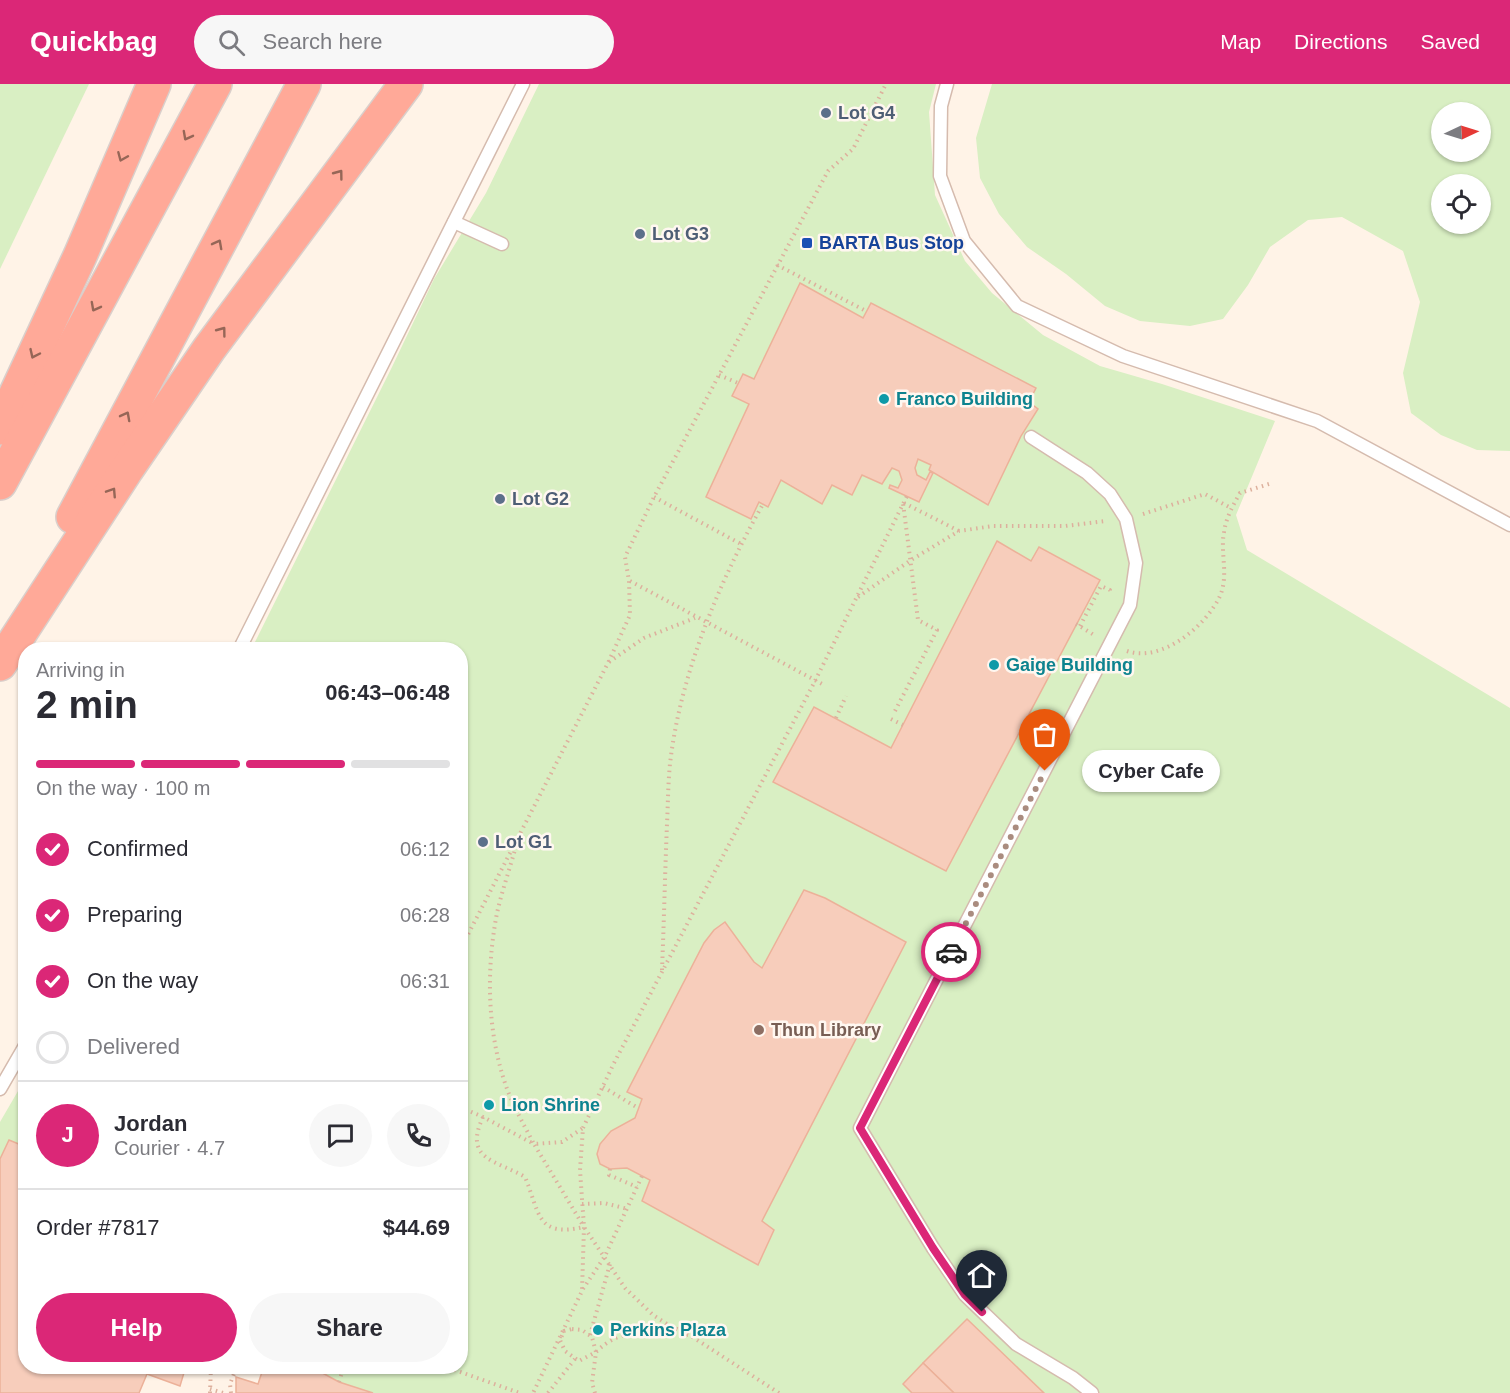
<!DOCTYPE html>
<html lang="en">
<head>
<meta charset="utf-8">
<style>
  body { margin:0; font-family:Helvetica,sans-serif; background:#f7f7f7; color:#2b2b33; height:100vh; display:flex; flex-direction:column; font-size:22px; white-space:nowrap }
  * { box-sizing:border-box; margin:0 }
  p { font-size:20px; color:#7c7c81 }
  .icon { flex:none; width:33px; height:33px; fill:none; stroke:currentColor; stroke-width:2; stroke-linecap:round; stroke-linejoin:round }
  .map { position:relative; flex:1; overflow:hidden }
  .details { position:absolute; left:18px; top:558px; width:450px; height:732px; display:flex; flex-direction:column; background:#fff; border-radius:24px; box-shadow:0 2px 4px #0004 }
  .details>* { flex:none }
  .needle { width:39px; rotate:86deg }
  .tools { position:absolute; left:1431px; top:18px; display:grid; gap:12px }
  .tools a { display:grid; place-items:center; width:60px; height:60px; border-radius:50%; background:#fff; box-shadow:0 2px 4px #0004; font-size:30px }
  .pin { position:absolute; display:grid; place-items:center; width:51px; height:51px; color:#fff; margin:-62px -26px; border-radius:50% 50% 50% 0; rotate:-45deg; box-shadow:0 0 6px #0007 }
  .pin .icon { rotate:45deg }
  .courier { position:absolute; display:grid; place-items:center; width:60px; height:60px; margin:-30px; border:4px solid #db2777; border-radius:50%; background:#fff; color:#222; box-shadow:0 2px 8px #0007 }
  .bubble { position:absolute; height:42px; border-radius:21px; background:#fff; box-shadow:0 2px 4px #0004; font-size:20px; font-weight:800; line-height:42px; text-align:center }
  .summary em { font-style:normal; font-weight:800 }
  .summary div { display:flex; flex-direction:column-reverse }
  .summary { display:flex; align-items:center; justify-content:space-between; height:102px; padding:0 18px }
  h1 { font-size:39px; font-weight:800; line-height:45px }
  .bar { display:grid; grid-template-columns:repeat(4,1fr); gap:9px 6px; align-content:center; height:72px; padding:0 18px }
  .bar i { height:8px; border-radius:4px; background:#e1e1e2 }
  .bar .on { background:#db2777 }
  .bar p { grid-column:span 4 }
  .line { display:flex; align-items:center; gap:15px; padding:0 18px; border-top:2px solid #e1e1e2 }
  .line div { flex:1 }
  .round { display:grid; place-items:center; flex:none; width:63px; height:63px; border-radius:32px; background:#f7f7f7 }
  ol { padding:0 18px; list-style:none }
  li { display:flex; align-items:center; gap:18px; height:66px }
  li p { margin-inline-start:auto }
  li .icon { padding:6px; border-radius:50%; background:#db2777; color:#fff; stroke-width:4 }
  li:last-child { color:#7c7c81 }
  li i { width:33px; height:33px; border:3px solid #e1e1e2; border-radius:50% }
  .cta { display:flex; gap:12px; margin-top:auto; padding:12px 18px }
  .cta a { flex:1; height:69px; border-radius:36px; background:#db2777; color:#fff; font-size:24px; font-weight:800; line-height:69px; text-align:center }
  .cta a+a { background:#f7f7f7; color:#2b2b33 }
  header { display:flex; align-items:center; gap:36px; box-sizing:border-box; height:84px; padding:0 30px; background:#db2777; color:#fff }
  header strong { font-size:28px }
  nav { display:flex; gap:33px; margin-inline-start:auto; font-size:21px }
  .search { width:420px; height:54px; background:#f7f7f7; display:flex; align-items:center; gap:15px; box-sizing:border-box; padding:0 21px; border-radius:33px; color:#7c7c81; font-size:22px }
  .map>svg:first-child { display:block }
  .green { fill:#d9efc3; fill-rule:evenodd }
  .building { fill:#f7cdbb; stroke:#ecb199; stroke-width:1.5 }
  .lines { fill:none; stroke-linecap:round; stroke-linejoin:round }
  .service-casing { stroke:#d5bbae; stroke-width:15 }
  .motorway-casing { stroke:#dacfcb; stroke-width:36 }
  .path { stroke:#ddb09d; stroke-width:4; stroke-dasharray:1.5 4.5; stroke-linecap:butt }
  .service { stroke:#fff; stroke-width:12 }
  .motorway { stroke:#ffa998; stroke-width:33 }
  .oneway { stroke:#966657 }
  .done { stroke:#aa8c7f; stroke-width:6; stroke-dasharray:0 10.8 }
  .route { stroke:#db2777; stroke-width:8 }
  .service-dot { fill:#5c6f8a; stroke:#fff7f0; stroke-width:2 }
  .transit-dot { fill:#1a4fb4; stroke:#fff7f0; stroke-width:2 }
  .culture-dot { fill:#0f9aa8; stroke:#fff7f0; stroke-width:2 }
  .education-dot { fill:#8d6e63; stroke:#fff7f0; stroke-width:2 }
  .labels { text-anchor:middle; stroke-width:5; stroke-linejoin:round; paint-order:stroke }
  .service-label { font-size:18px; font-weight:bold; fill:#4e5e75; stroke:#fff7f0; text-anchor:start }
  .transit-label { font-size:18px; font-weight:bold; fill:#164399; stroke:#fff7f0; text-anchor:start }
  .culture-label { font-size:18px; font-weight:bold; fill:#0d838f; stroke:#fff7f0; text-anchor:start }
  .education-label { font-size:18px; font-weight:bold; fill:#785e54; stroke:#fff7f0; text-anchor:start }
</style>
</head>
<body>
<header>
<strong>Quickbag</strong>
<div class="search"><svg class="icon" aria-label="search" viewBox="0 0 24 24"><circle cx="10" cy="10" r="6"/><path d="M15 15l6 6"/></svg>Search here</div>
<nav><a>Map</a><a>Directions</a><a>Saved</a></nav>
</header>
<div class="map">
<svg width="1510" height="1309" viewBox="0 0 1510 1309">
  <rect width="100%" height="100%" fill="#fff3e7"/>
  <g class="green">
    <path d="M0,0H89L0,185Z"/>
    <path d="M539,0H936L929,28L935,111L965,177L992,209L1043,251L1100,282L1162,300L1275,337L1236,431L1247,466L1510,624V1309H373L339,1298L317,1286L318,1282H460V566H251L392,283L434,195L486,109Z"/>
    <path d="M992,0H1510V367L1477,366L1441,351L1411,329L1403,289L1420,218L1403,167L1342,133L1308,136L1270,163L1248,201L1223,235L1190,242L1140,237L1105,222L1066,190L1027,163L999,130L980,94L976,54ZM1442,28H1480V68H1442ZM1442,100H1480V140H1442Z"/>
    <path d="M25,995V1063L9,1056L0,1075V1038Z"/>
  </g>
  <g class="building">
    <path d="M800,199L863,234L871,219L1036,304L1029,318L1038,325L1021,352L988,421L929,386L931,381L918,375L915,384L917,391L926,396L930,388L933,389L919,418L889,404L890,401L898,404L902,396L899,387L892,384L882,400L862,391L852,411L832,401L822,420L781,396L768,423L759,418L751,435L706,413L749,320L732,312L743,290L754,295Z"/>
    <path d="M997,457L1031,477L1039,463L1100,496L946,787L773,698L814,623L891,664Z"/>
    <path d="M804,806L825,814L906,858L762,1137L774,1146L758,1181L642,1117L650,1096L627,1084L610,1085L600,1080L597,1070L600,1060L611,1047L635,1034L642,1015L627,1008L704,859L714,846L725,838L754,878L762,884Z"/>
    <path d="M9,1056L26,1063V1282H186L180,1302L147,1290L139,1309H0V1075Z"/>
    <path d="M967,1235L1044,1309H954L923,1279Z"/>
    <path d="M923,1279L954,1309H912L903,1300Z"/>
    <path d="M264,1282H318L317,1286L339,1298L373,1309H236V1293L258,1300Z"/>
  </g>
  <g class="lines">
    <defs>
      <g id="service">
        <path d="M947,0L941,22L940,92L964,157L1017,222L1123,272L1317,337L1510,441"/>
        <path d="M454,138L502,160"/>
        <path d="M1031,353L1087,389L1110,410L1126,435L1136,479L1130,521L860,1044L933,1164L965,1211L1016,1260L1073,1294L1092,1309"/>
        <path d="M239,566L523,0"/>
        <path d="M0,1005L26,960"/>
      </g>
      <g id="motorway">
        <path d="M0,344L80,172L154,0"/>
        <path d="M0,399L215,0"/>
        <path d="M73,433L304,0"/>
        <path d="M0,580L127,385L209,265L406,0"/>
      </g>
    </defs>
    <use href="#service" class="service-casing"/>
    <use href="#motorway" class="motorway-casing"/>
    <g class="path">
      <path d="M777,181L864,226"/>
      <path d="M719,291L738,299"/>
      <path d="M654,413L741,460"/>
      <path d="M904,419L959,447"/>
      <path d="M1143,430L1205,410L1231,424"/>
      <path d="M630,497L824,601"/>
      <path d="M858,513L911,476L959,447L993,442H1065L1106,437"/>
      <path d="M1076,540L1094,551"/>
      <path d="M1080,542L1101,502L1110,506V510"/>
      <path d="M1127,567C1162,579 1206,542 1220,512C1229,491 1220,469 1224,448C1226,434 1233,421 1240,409L1269,400"/>
      <path d="M609,578L644,554L695,534"/>
      <path d="M895,627L937,546L918,536L903,419"/>
      <path d="M836,634L846,612"/>
      <path d="M891,635L903,641"/>
      <path d="M516,762C510,784 502,807 497,829C486,886 487,947 506,1002C513,1022 524,1041 534,1060L562,1058L583,1044"/>
      <path d="M460,866L608,579L630,531L629,497L625,473L654,413L828,87L853,65L886,0"/>
      <path d="M662,886C664,837 665,788 667,740C668,720 668,700 670,680C680,591 719,498 763,420"/>
      <path d="M603,1003L638,1024"/>
      <path d="M460,1023L483,1033L534,1060L584,1143L582,1207L533,1309"/>
      <path d="M483,1033C463,1076 496,1076 525,1093C540,1129 536,1154 584,1143"/>
      <path d="M610,1085L609,1091L637,1103"/>
      <path d="M582,1120L604,1119L628,1125"/>
      <path d="M583,1205L605,1172L642,1092"/>
      <path d="M572,1245L582,1246L592,1253L596,1268L579,1277L565,1267L560,1256L564,1247Z"/>
      <path d="M590,1251L610,1180"/>
      <path d="M256,1282L263,1286"/>
      <path d="M443,1282L520,1309"/>
      <path d="M339,1298L344,1282"/>
      <path d="M210,1305L223,1309"/>
      <path d="M210,1309L211,1282"/>
      <path d="M231,1309L230,1300L237,1282"/>
      <path d="M548,1309L575,1275"/>
      <path d="M595,1309L592,1299L596,1268C622,1242 654,1247 688,1251"/>
      <path d="M779,1309L691,1252L667,1240L653,1231L625,1204L584,1143L580,1086L583,1044L614,979L815,597L907,412"/>
    </g>
    <use href="#service" class="service"/>
    <use href="#motorway" class="motorway"/>
  </g>
  <defs><path id="oneway-chevron" d="M-2-3.5L2.5 0L-2 3.5" fill="none" stroke-width="1.6" stroke-linecap="round" stroke-linejoin="round" transform="scale(1.5)"/></defs>
  <g class="oneway">
    <use href="#oneway-chevron" transform="translate(187 52) rotate(118)"/>
    <use href="#oneway-chevron" transform="translate(122 73) rotate(113)"/>
    <use href="#oneway-chevron" transform="translate(339 90) rotate(-53)"/>
    <use href="#oneway-chevron" transform="translate(218 160) rotate(-62)"/>
    <use href="#oneway-chevron" transform="translate(95 223) rotate(118)"/>
    <use href="#oneway-chevron" transform="translate(222 247) rotate(-53)"/>
    <use href="#oneway-chevron" transform="translate(34 270) rotate(115)"/>
    <use href="#oneway-chevron" transform="translate(126 332) rotate(-62)"/>
    <use href="#oneway-chevron" transform="translate(112 408) rotate(-57)"/>
  </g>
  <g class="lines">
    <path class="done" d="M951,868L1045,687"/>
    <path class="route" d="M951,868L860,1044L933,1164L965,1211L982,1228"/>
  </g>
  <g class="service-dot">
    <circle cx="826" cy="29" r="6"/>
    <circle cx="640" cy="150" r="6"/>
    <circle cx="500" cy="415" r="6"/>
    <circle cx="483" cy="758" r="6"/>
  </g>
  <rect class="transit-dot" x="801" y="153" width="12" height="12" rx="3"/>
  <g class="culture-dot">
    <circle cx="884" cy="315" r="6"/>
    <circle cx="994" cy="581" r="6"/>
    <circle cx="489" cy="1021" r="6"/>
    <circle cx="598" cy="1246" r="6"/>
  </g>
  <circle class="education-dot" cx="759" cy="946" r="6"/>
  <g class="labels">
    <g class="service-label">
      <text x="838" y="35">Lot G4</text>
      <text x="652" y="156">Lot G3</text>
      <text x="512" y="421">Lot G2</text>
      <text x="495" y="764">Lot G1</text>
    </g>
    <g class="transit-label">
      <text x="819" y="165">BARTA Bus Stop</text>
    </g>
    <g class="culture-label">
      <text x="896" y="321">Franco Building</text>
      <text x="1006" y="587">Gaige Building</text>
      <text x="501" y="1027">Lion Shrine</text>
      <text x="610" y="1252">Perkins Plaza</text>
    </g>
    <g class="education-label">
      <text x="771" y="952">Thun Library</text>
    </g>
  </g>
</svg>
<div class="tools">
<a><svg class="needle" viewBox="-14 -14 28 28"><path d="M0-13l5 13h-10z" fill="#e53935"/><path d="M0 13l5-13h-10z" fill="#7c7c81"/></svg></a>
<a><svg class="icon" aria-label="locate" viewBox="0 0 24 24"><circle cx="12" cy="12" r="6"/><path d="M12 2v4M12 18v4M2 12h4M18 12h4"/></svg></a>
</div>
<div class="pin" style="left:1045px;top:687px;background:#ea580c"><svg class="icon" aria-label="bag" viewBox="0 0 24 24"><path d="M5 8h14l-1 12H6zM9 8a3 3 0 0 1 6 0"/></svg></div>
<div class="pin" style="left:982px;top:1228px;background:#1f2937"><svg class="icon" aria-label="home" viewBox="0 0 24 24"><path d="M3 11l9-7 9 7M6 9v11h12V9"/></svg></div>
<div class="courier" style="left:951px;top:868px"><svg class="icon" aria-label="car" viewBox="0 0 24 24"><path d="M5 17H2v-5l4-1 3-4h7l3 4 3 1v5h-3M9 17h6M6 11h13"/><circle cx="7" cy="17" r="2"/><circle cx="17" cy="17" r="2"/></svg></div>
<div class="bubble" style="left:1082px;top:666px;width:138px">Cyber Cafe</div>
<section class="details">
<div class="summary"><div><h1>2 min</h1><p>Arriving in</p></div><em>06:43–06:48</em></div>
<div class="bar"><i class="on"></i><i class="on"></i><i class="on"></i><i></i><p>On the way · 100 m</p></div>
<ol>
<li><svg class="icon" aria-label="check" viewBox="0 0 24 24"><path d="M5 12l5 5 9-10"/></svg>Confirmed<p>06:12</p></li>
<li><svg class="icon" aria-label="check" viewBox="0 0 24 24"><path d="M5 12l5 5 9-10"/></svg>Preparing<p>06:28</p></li>
<li><svg class="icon" aria-label="check" viewBox="0 0 24 24"><path d="M5 12l5 5 9-10"/></svg>On the way<p>06:31</p></li>
<li><i></i>Delivered</li>
</ol>
<div class="line" style="height:108px"><b class="round" style="background:#db2777;color:#fff">J</b><div><b>Jordan</b><p>Courier · 4.7</p></div><a class="round"><svg class="icon" aria-label="chat" viewBox="0 0 24 24"><path d="M4 5h16v11H9l-5 4z"/></svg></a><a class="round"><svg class="icon" aria-label="phone" viewBox="0 0 24 24"><path d="M5 4h4l2 5-3 2q2 4 5 5l2-3 5 2v4C11 20 4 13 5 4z"/></svg></a></div>
<div class="line" style="height:78px"><div>Order #7817</div><b>$44.69</b></div>
<div class="cta"><a>Help</a><a>Share</a></div>
</section>
</div>
</body>
</html>
